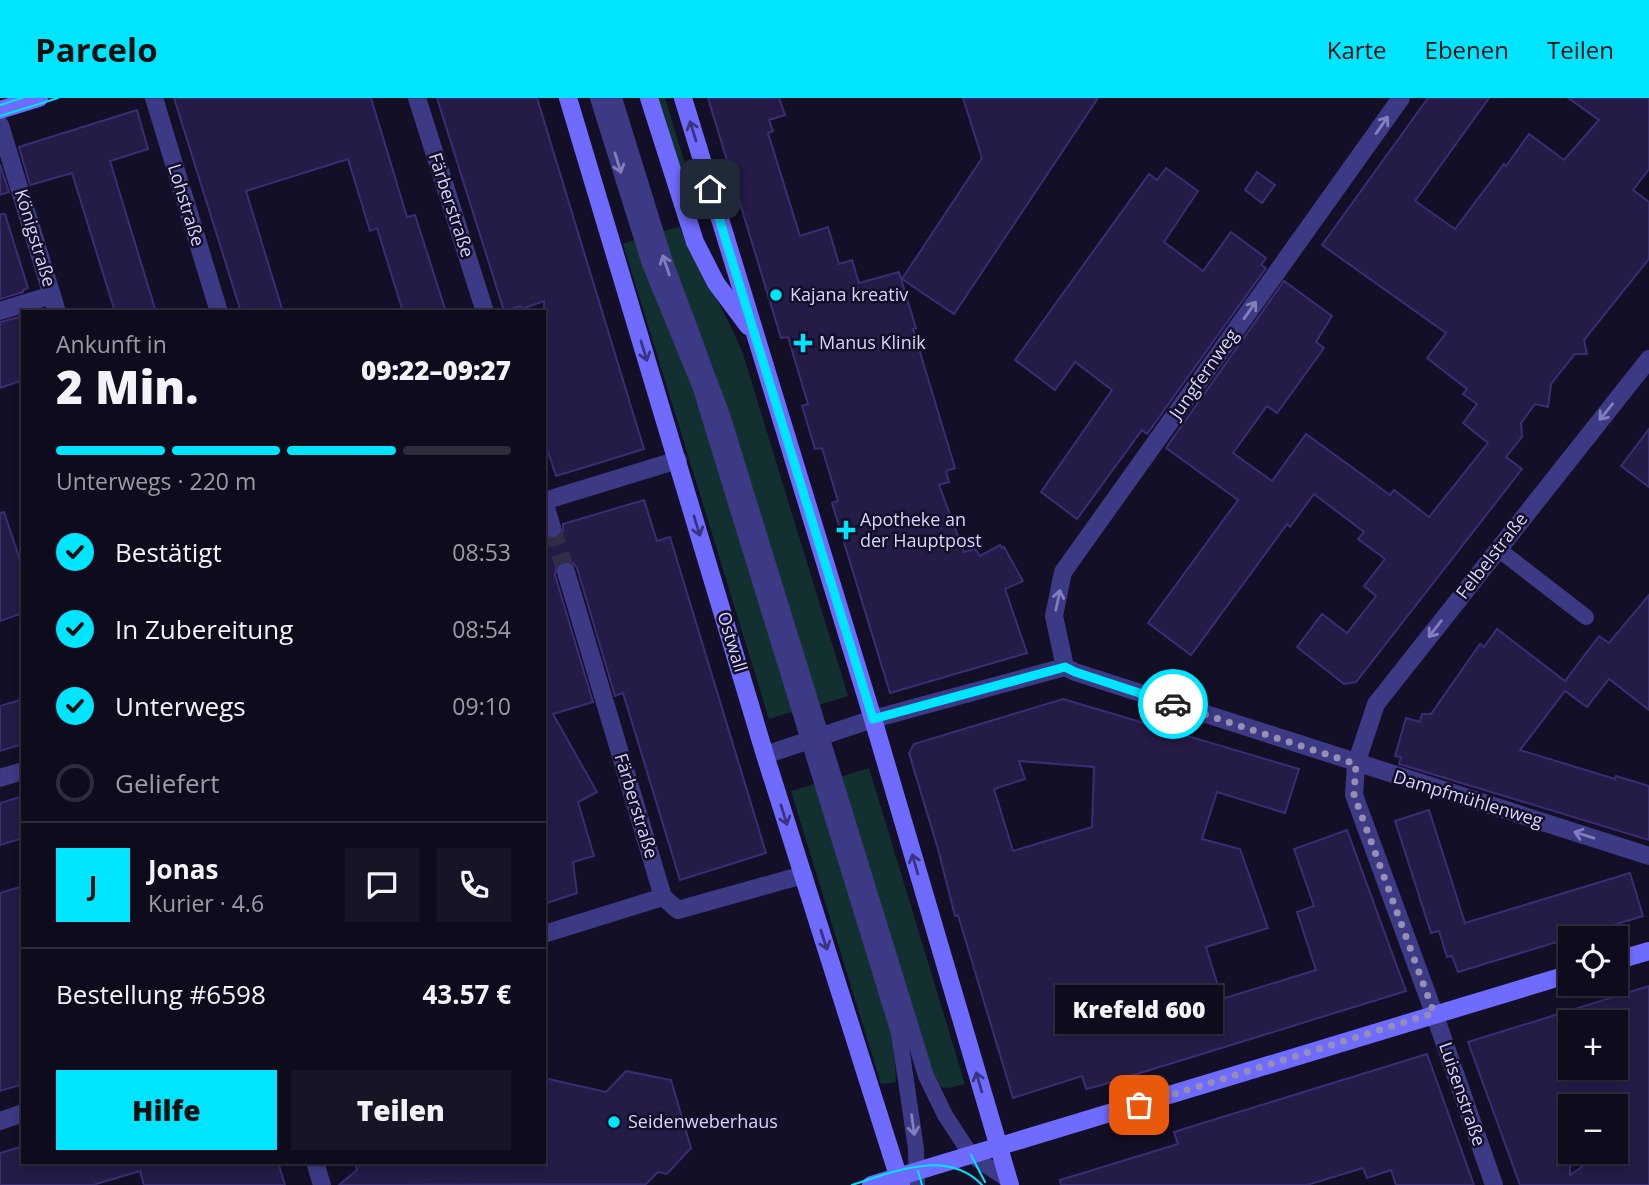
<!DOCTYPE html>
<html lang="de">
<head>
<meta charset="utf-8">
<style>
  body { margin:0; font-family:"Open Sans",sans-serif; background:#171425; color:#f1f3f6; height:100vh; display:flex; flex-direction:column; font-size:26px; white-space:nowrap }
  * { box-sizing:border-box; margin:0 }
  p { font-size:23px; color:#9b9ba3 }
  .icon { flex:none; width:38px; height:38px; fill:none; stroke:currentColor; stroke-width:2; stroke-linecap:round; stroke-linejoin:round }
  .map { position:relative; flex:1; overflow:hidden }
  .panel { position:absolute; left:21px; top:212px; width:525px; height:854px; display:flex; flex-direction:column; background:#0e0b1c; border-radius:0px; box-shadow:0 4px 10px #0003,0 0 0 2px #2e2b3b }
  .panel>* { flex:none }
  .controls { position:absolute; left:1558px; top:828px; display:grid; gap:14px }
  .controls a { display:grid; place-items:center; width:70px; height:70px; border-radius:0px; background:#0e0b1c; box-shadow:0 4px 10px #0003,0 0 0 2px #2e2b3b; font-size:35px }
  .pin { position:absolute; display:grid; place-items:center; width:60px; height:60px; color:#fff; margin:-30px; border-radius:14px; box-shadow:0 4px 10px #0006 }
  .courier { position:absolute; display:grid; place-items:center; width:70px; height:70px; margin:-35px; border:5px solid #00e5ff; border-radius:50%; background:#fff; color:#222; box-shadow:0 2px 9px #0007 }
  .bubble { position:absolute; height:49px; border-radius:0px; background:#0e0b1c; box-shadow:0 4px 10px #0003,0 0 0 2px #2e2b3b; font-size:23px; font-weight:800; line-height:49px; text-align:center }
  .overview em { font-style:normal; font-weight:800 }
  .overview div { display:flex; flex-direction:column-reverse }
  .overview { display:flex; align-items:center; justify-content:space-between; height:119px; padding:0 35px }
  h1 { font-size:46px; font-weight:800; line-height:52px }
  .bar { display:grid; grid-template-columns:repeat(4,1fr); gap:10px 7px; align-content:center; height:84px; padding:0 35px }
  .bar i { height:9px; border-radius:5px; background:#2e2b3b }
  .bar .active { background:#00e5ff }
  .bar p { grid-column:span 4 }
  .line { display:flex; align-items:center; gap:18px; padding:0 35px; border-top:2px solid #2e2b3b }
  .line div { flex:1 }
  .round { display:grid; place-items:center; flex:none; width:74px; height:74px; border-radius:0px; background:#171425 }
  ol { padding:0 35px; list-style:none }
  li { display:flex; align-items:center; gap:21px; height:77px }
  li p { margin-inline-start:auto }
  li .icon { padding:7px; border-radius:50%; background:#00e5ff; color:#111; stroke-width:4 }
  li:last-child { color:#9b9ba3 }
  li i { width:38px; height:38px; border:4px solid #2e2b3b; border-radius:50% }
  .action { display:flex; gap:14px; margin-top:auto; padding:14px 35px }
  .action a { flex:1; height:80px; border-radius:0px; background:#00e5ff; color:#111; font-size:28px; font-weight:800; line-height:80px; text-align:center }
  .action a+a { background:#171425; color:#f1f3f6 }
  header { display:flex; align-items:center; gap:42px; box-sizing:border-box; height:98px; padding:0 35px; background:#00e5ff; color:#111 }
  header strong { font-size:33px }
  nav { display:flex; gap:38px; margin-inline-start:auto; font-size:24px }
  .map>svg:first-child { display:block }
  .green { fill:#12302f }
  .building { fill:#241b47; stroke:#3b2d73; stroke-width:2; fill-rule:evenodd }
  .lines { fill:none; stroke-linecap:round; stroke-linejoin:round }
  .street-tunnel { stroke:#312d47; stroke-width:18; stroke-dasharray:18 9; stroke-linecap:butt }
  .lane { stroke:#3d3a85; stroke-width:16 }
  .street { stroke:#3d3a85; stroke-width:18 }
  .secondary { stroke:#6f6bff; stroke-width:18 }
  .tram { stroke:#00e5ff; stroke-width:2 }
  .oneway { stroke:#837fbc }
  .oneway2 { stroke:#38347d }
  .done { stroke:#948fb3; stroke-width:7; stroke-dasharray:0 12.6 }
  .route { stroke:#00e5ff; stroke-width:9 }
  .poi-dot { fill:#00e5ff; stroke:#130f26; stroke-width:2.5 }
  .labels { text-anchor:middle; stroke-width:5; stroke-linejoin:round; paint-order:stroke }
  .street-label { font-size:18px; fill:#d9d4ff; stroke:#130f26 }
  .poi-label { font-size:18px; fill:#d9d4ff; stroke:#130f26; text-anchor:start }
</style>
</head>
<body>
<header>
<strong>Parcelo</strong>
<nav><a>Karte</a><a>Ebenen</a><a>Teilen</a></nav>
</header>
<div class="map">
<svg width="1649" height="1087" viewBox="0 0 1649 1087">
  <rect width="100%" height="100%" fill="#130f26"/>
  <g class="green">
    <path d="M657,0H665L700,115L692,118Z"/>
    <path d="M679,129C698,173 726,212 743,256L848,598L819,607L717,280L660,134Z"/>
    <path d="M637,141L686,271L795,613L769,621L623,146Z"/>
    <path d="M869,670L965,986L949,990L938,989L927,961L840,679Z"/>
    <path d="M815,686L889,925L894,947L896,984L881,986L791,693Z"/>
  </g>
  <g class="building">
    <path d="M174,0H371L407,119L415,117L446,214H403L377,130L370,133L348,61L246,93L283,214H241Z"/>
    <path d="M437,0H537L644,351L556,378L544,341V203L522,211L521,208L504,213Z"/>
    <path d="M708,0H779L785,17L769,22L773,33L768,35L800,138L828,129L839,166L852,162L859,185L899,174L916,230L913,231L955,370L946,373L949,384L939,387L964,454L975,451L980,458L1000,447L1002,450L1004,449L1023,483L1005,491L1027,555L890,595L832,405L838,403L822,350L815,351L802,308L808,306L788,239L781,240Z"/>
    <path d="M963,0H1098L954,216L902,181L982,60Z"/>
    <path d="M1428,0H1489L1415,103L1455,131L1504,66L1506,68L1529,36L1564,62L1599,22L1568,0H1649V71L1633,92L1649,104V161L1584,242L1587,256H1575L1551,286L1548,309L1535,306L1521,325L1522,339L1506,359L1522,371L1356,584L1344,586L1297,549L1322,516L1347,535L1376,498L1364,488L1385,461L1358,441L1364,434L1314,396L1290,429L1287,426L1191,557L1148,525L1238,402L1166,350L1284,183L1332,218L1316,244L1324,250L1277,315L1267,308L1233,355L1272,383L1306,336L1390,397L1394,392L1429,419L1488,345L1463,325L1477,306L1463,296L1467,291L1427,260L1446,235L1322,147Z"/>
    <path d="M137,12L148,51L110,63L156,214H115L72,75L30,87L19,49Z"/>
    <path d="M0,66L9,94L0,97Z"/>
    <path d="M1166,70L1198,93L1164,144L1203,173L1231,134L1266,160L1261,167L1266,170L1147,336L1142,332L1077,421L1041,394L1112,292L1075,264L1055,292L1015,262L1149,76L1157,82Z"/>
    <path d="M1257,74L1275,87L1262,105L1245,92Z"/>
    <path d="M0,116H5L28,190L23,192V194L0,201Z"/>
    <path d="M23,218V282L0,290V224Z"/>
    <path d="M1649,331V389L1621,368Z"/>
    <path d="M644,402L657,443L670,439L766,755L680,782L623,595L615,598L577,470L573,465L563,463L557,467L555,477L593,604L553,616L597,694L578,704L594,758L573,764L577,795L544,806V438L556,441L563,433V426Z"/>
    <path d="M4,414L23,471V515L0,523V415Z"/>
    <path d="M1649,497V612L1609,581L1587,609L1565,593L1520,652L1615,681L1616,678L1649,688V742L1399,666L1401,659L1395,658L1406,620L1420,624L1422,616H1431L1480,546L1484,549L1497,531L1565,583L1599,538L1609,545Z"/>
    <path d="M23,601V646L0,653V608Z"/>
    <path d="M1063,601L1299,671L1285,715L1217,694L1202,741L1240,751L1268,830L1206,849L1222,901L1316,872L1297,814L1314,808L1294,751L1347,732L1406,893L1098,988L1086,991L1082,978L1013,1000L958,817L955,818L938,751L909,655L914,646ZM1019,663L1094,669L1092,729L1013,753L994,691L1025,681Z"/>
    <path d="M23,698V740L0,747V705Z"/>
    <path d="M1429,712L1465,825L1630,775L1643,818L1458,874L1452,858L1447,859L1439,833L1431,835L1395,723Z"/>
    <path d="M23,788V986L0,993V795Z"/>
    <path d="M1649,888V1087H1520L1468,944ZM1570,924H1615V970H1570ZM1570,1008H1615V1054H1603L1570,1077Z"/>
    <path d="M1427,956L1474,1087H1396L1391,1072L1367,1080L1363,1070L1307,1087H1061L1060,1082L1178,1046L1174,1034Z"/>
    <path d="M626,973L671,982L691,1050L667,1076L658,1074L646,1086L339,1087L357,1072L355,1064H544V980L606,994Z"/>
    <path d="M23,1048V1064H278L285,1087H144L140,1073L93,1087H0V1055Z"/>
  </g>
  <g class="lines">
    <path class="street-tunnel" d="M552,430L566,474"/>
    <g class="lane">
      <path d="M598,0L650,166L700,288L899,935L916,1051L917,1087"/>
      <path d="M614,0L664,161L722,317L926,978L945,1017L971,1057L1008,1082"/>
      <path d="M1498,451L1586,519"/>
    </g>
    <g class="street">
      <path d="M154,0L219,214"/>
      <path d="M417,0L485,214"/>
      <path d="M0,27L57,214"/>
      <path d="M0,213L52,197"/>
      <path d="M544,403L678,362"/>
      <path d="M544,403L552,430"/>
      <path d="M566,474L663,799L678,812L803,777"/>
      <path d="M1065,569L1054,518L1063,474L1401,0"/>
      <path d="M765,657L873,621L1065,569L1075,574L1649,758"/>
      <path d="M0,680L23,673"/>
      <path d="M544,836L663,799"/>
      <path d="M0,1023L23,1015"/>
      <path d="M315,1064L322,1087"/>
      <path d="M1494,1087L1434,915L1354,697L1356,666L1376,606L1649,261"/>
    </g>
    <g class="secondary">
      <path d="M568,0L765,657L901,1087"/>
      <path d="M649,0L695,144L716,185L748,228"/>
      <path d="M683,0L873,621L1010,1087"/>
      <path d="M0,12L39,0"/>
      <path d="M1615,863L1649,853"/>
      <path d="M871,1087L1570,876"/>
    </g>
    <g class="tram">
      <path d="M0,7L22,0"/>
      <path d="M0,18L58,0"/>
      <path d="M971,1057L985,1084"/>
      <path d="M918,1073L922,1087"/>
      <path d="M852,1087C894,1074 947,1050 982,1087"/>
    </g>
  </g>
  <defs><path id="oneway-shaft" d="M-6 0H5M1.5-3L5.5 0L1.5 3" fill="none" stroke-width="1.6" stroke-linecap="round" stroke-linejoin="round" transform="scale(1.75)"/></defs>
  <g class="oneway">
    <use href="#oneway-shaft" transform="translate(1382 27) rotate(-55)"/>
    <use href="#oneway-shaft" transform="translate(618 65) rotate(73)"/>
    <use href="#oneway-shaft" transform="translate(666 167) rotate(-109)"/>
    <use href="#oneway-shaft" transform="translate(1250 212) rotate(-55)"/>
    <use href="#oneway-shaft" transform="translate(1606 314) rotate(129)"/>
    <use href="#oneway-shaft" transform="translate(1058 502) rotate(-78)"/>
    <use href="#oneway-shaft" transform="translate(1435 531) rotate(128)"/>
    <use href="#oneway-shaft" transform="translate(1584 737) rotate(-163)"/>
    <use href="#oneway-shaft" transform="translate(913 1027) rotate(82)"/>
  </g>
  <g class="oneway2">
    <use href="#oneway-shaft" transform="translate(693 33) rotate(-107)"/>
    <use href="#oneway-shaft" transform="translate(644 253) rotate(73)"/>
    <use href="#oneway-shaft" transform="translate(697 428) rotate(73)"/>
    <use href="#oneway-shaft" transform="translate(784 717) rotate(73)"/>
    <use href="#oneway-shaft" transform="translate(915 766) rotate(-106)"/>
    <use href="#oneway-shaft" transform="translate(824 842) rotate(72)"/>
    <use href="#oneway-shaft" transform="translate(979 984) rotate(-106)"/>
  </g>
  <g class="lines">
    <path class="done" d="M1139,1007L1434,915L1354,697L1356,666L1173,606"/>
    <path class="route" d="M710,91L873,621L1065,569L1075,574L1173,606"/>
  </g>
  <g class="poi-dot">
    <circle cx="776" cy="197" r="7"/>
    <path d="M799.5 234.5h7v7h7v7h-7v7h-7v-7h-7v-7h7z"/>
    <path d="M842.5 421.5h7v7h7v7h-7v7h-7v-7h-7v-7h7z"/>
    <circle cx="614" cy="1024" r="7"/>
  </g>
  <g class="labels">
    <g class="street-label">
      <text transform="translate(186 107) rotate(73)" y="6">Lohstraße</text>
      <text transform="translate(451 107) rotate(72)" y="6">Färberstraße</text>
      <text transform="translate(35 140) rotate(73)" y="6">Königstraße</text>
      <text transform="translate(1204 276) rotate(-55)" y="6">Jungfernweg</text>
      <text transform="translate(1492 458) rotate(-52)" y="6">Felbelstraße</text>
      <text transform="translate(732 544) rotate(73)" y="6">Ostwall</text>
      <text transform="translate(1468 701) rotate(17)" y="6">Dampfmühlenweg</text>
      <text transform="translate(636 708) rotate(73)" y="6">Färberstraße</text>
      <text transform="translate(1462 996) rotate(71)" y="6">Luisenstraße</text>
    </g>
    <g class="poi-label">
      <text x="790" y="203">Kajana kreativ</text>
      <text x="819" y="251">Manus Klinik</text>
      <text x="860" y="428">Apotheke an<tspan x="860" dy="21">der Hauptpost</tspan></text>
      <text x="628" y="1030">Seidenweberhaus</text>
    </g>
  </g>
</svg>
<div class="controls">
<a><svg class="icon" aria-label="locate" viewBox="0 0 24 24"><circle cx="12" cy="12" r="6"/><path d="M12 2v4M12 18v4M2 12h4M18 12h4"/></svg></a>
<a>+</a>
<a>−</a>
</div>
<div class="pin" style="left:1139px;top:1007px;background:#ea580c"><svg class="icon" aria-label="bag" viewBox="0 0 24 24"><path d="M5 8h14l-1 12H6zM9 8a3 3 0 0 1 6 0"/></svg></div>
<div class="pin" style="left:710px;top:91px;background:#1f2937"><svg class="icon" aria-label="home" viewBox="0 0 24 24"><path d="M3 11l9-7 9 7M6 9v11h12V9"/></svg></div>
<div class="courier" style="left:1173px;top:606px"><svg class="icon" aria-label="car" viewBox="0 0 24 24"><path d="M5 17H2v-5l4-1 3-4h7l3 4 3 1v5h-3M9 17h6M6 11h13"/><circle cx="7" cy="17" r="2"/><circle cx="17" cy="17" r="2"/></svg></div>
<div class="bubble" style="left:1055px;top:887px;width:168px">Krefeld 600</div>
<section class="panel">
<div class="overview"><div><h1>2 Min.</h1><p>Ankunft in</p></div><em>09:22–09:27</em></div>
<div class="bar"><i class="active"></i><i class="active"></i><i class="active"></i><i></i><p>Unterwegs · 220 m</p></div>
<ol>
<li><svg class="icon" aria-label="check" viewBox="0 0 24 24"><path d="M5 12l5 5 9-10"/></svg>Bestätigt<p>08:53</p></li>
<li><svg class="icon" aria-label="check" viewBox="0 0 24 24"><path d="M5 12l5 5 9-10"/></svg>In Zubereitung<p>08:54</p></li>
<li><svg class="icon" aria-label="check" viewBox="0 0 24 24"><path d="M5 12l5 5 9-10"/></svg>Unterwegs<p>09:10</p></li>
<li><i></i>Geliefert</li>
</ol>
<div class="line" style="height:126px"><b class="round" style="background:#00e5ff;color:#111">J</b><div><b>Jonas</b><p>Kurier · 4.6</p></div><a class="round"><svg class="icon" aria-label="chat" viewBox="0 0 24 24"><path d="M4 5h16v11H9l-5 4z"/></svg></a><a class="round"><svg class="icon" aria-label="phone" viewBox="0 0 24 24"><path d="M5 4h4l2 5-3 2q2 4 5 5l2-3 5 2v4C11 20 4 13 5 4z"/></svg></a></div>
<div class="line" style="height:91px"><div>Bestellung #6598</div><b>43.57 €</b></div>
<div class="action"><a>Hilfe</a><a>Teilen</a></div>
</section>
</div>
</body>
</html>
